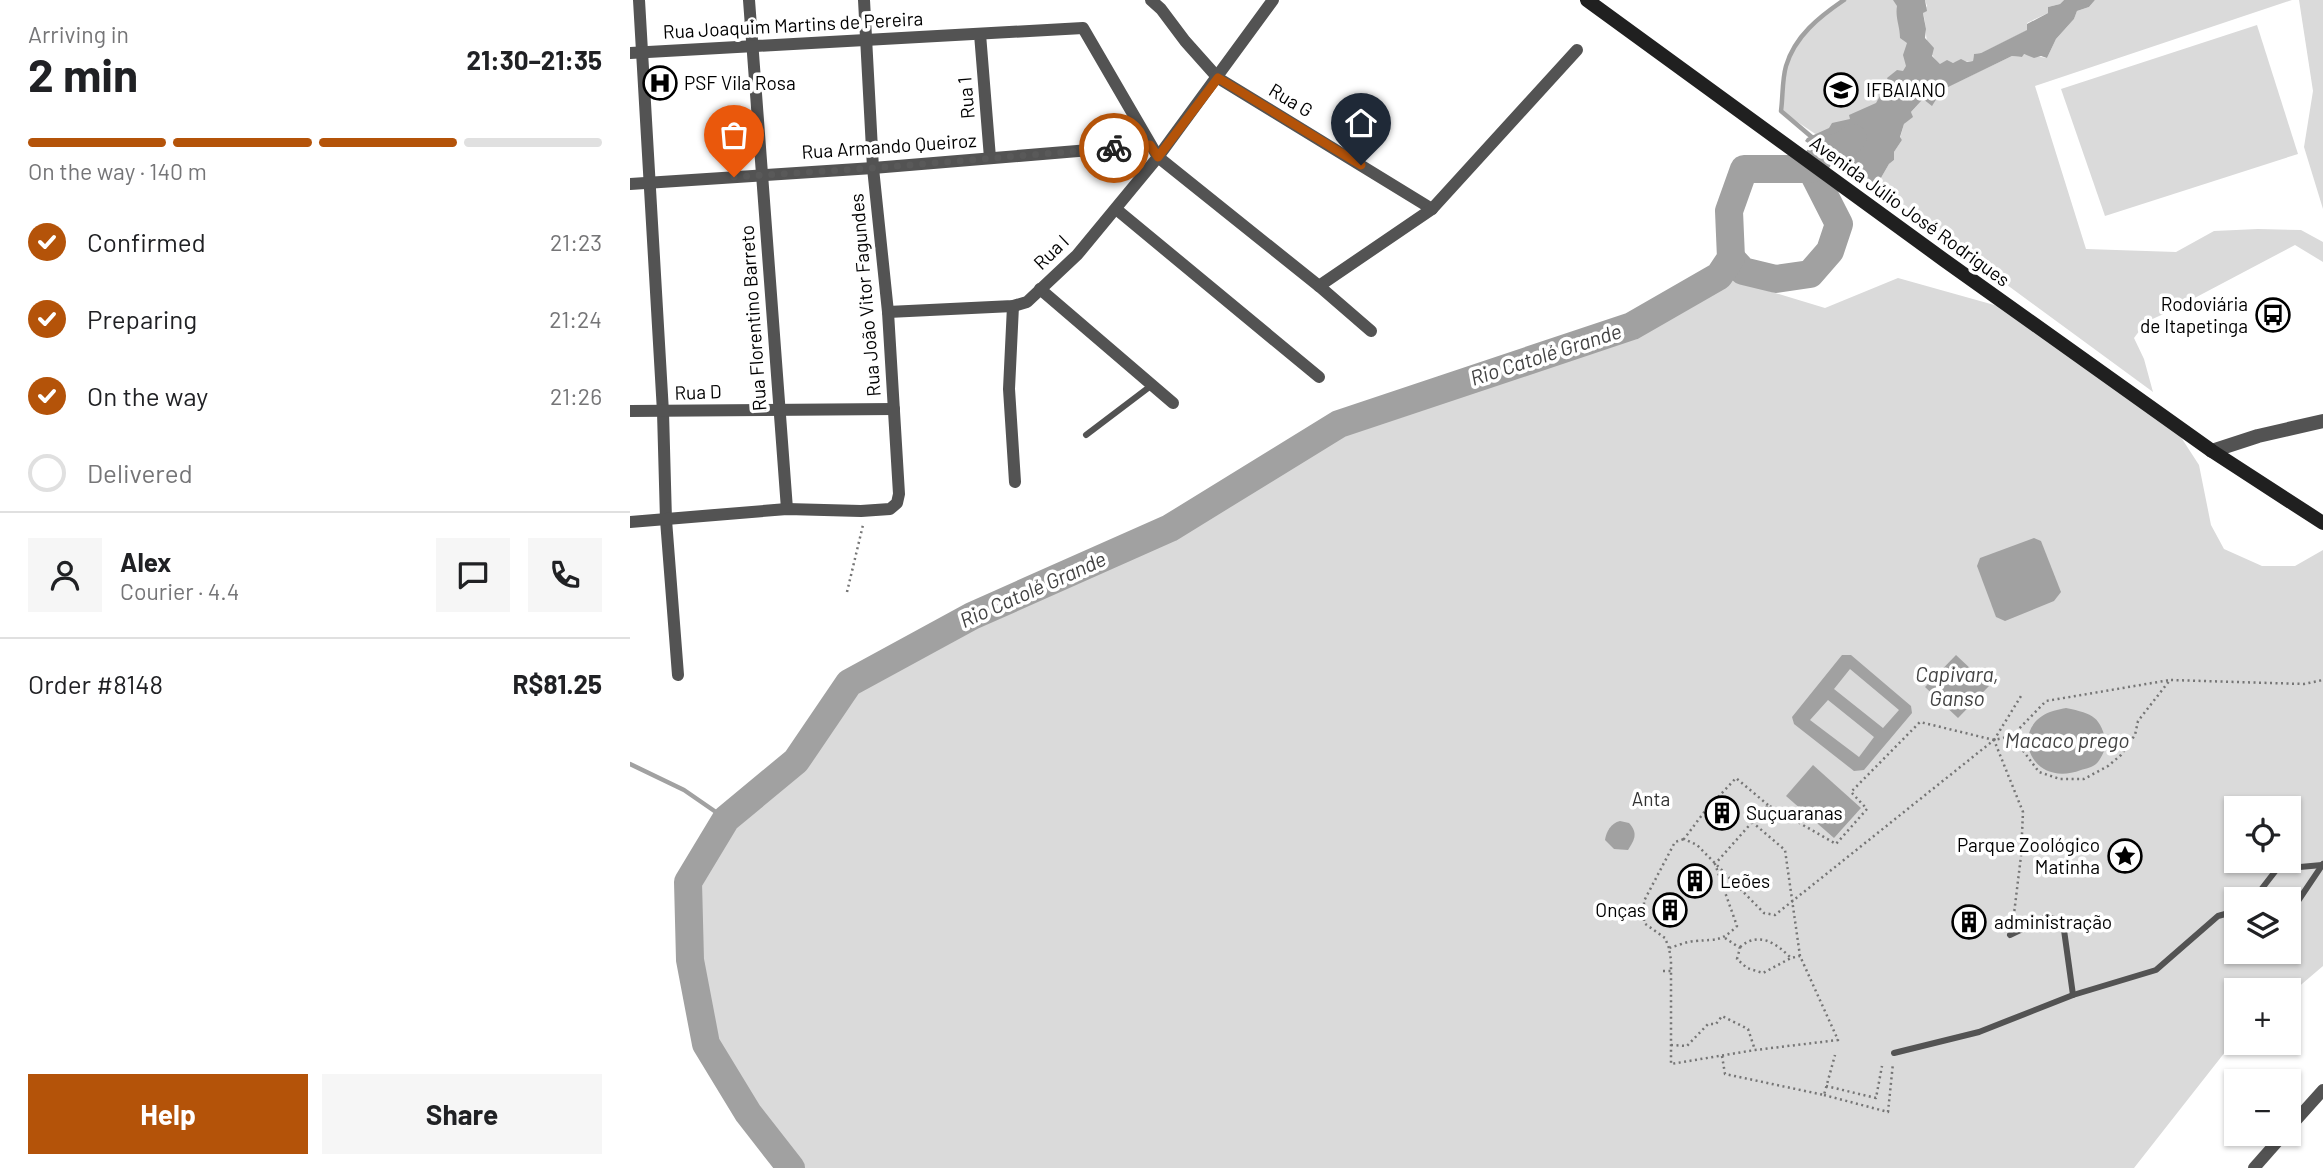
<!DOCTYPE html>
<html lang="en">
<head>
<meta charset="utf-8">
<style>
  body { margin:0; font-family:Barlow,sans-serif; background:#f6f6f6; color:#202124; height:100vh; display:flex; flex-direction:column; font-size:26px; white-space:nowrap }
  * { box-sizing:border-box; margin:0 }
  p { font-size:23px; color:#757577 }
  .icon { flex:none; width:38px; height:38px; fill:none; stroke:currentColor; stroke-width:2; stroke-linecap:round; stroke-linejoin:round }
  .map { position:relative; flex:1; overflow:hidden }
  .panel { display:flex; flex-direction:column; background:#fff; width:630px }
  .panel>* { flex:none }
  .controls { position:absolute; left:1594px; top:796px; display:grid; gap:14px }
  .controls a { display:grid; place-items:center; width:77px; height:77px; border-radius:0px; background:#fff; box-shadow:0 2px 5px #0004; font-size:35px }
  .pin { position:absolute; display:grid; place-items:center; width:60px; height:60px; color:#fff; margin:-72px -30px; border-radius:50% 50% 50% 0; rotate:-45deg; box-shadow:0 0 7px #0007 }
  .pin .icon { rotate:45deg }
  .courier { position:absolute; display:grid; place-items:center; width:70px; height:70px; margin:-35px; border:5px solid #b45309; border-radius:50%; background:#fff; color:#222; box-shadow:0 2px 9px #0007 }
  .headline em { font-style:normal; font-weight:700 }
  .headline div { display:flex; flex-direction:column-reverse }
  .headline { display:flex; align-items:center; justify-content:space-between; height:119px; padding:0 28px }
  h1 { font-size:46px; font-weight:700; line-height:52px }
  .bar { display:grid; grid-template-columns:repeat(4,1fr); gap:10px 7px; align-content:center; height:84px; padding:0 28px }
  .bar i { height:9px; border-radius:5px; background:#e0e0e0 }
  .bar .active { background:#b45309 }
  .bar p { grid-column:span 4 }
  .line { display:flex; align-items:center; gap:18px; padding:0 28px; border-top:2px solid #e0e0e0 }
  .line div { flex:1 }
  .round { display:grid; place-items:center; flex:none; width:74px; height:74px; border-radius:0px; background:#f6f6f6 }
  ol { padding:0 28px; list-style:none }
  li { display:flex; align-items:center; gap:21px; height:77px }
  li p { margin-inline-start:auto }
  li .icon { padding:7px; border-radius:50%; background:#b45309; color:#fff; stroke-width:4 }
  li:last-child { color:#757577 }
  li i { width:38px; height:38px; border:4px solid #e0e0e0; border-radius:50% }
  .cta { display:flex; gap:14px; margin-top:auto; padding:14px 28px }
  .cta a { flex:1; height:80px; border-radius:0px; background:#b45309; color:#fff; font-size:28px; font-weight:700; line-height:80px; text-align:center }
  .cta a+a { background:#f6f6f6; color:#202124 }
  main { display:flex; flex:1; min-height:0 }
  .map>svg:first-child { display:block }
  .green { fill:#dadada; fill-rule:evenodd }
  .water { fill:#a1a1a1; fill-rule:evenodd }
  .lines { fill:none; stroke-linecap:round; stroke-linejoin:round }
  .stream { stroke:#a1a1a1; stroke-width:4.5 }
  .river { stroke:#a1a1a1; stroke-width:28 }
  .path { stroke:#757575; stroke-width:2.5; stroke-dasharray:2 3.5; stroke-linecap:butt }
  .service { stroke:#535353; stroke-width:6 }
  .minor { stroke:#535353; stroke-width:12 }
  .tertiary { stroke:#535353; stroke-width:14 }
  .secondary { stroke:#202020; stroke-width:14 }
  .done { stroke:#595959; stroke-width:7; stroke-dasharray:0 12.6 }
  .route { stroke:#b45309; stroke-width:9 }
  .labels { text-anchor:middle; stroke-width:7; stroke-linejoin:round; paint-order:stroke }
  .street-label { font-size:19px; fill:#000; stroke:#fff }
  .poi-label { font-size:19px; fill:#000; stroke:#fff; text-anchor:start }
  .park-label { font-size:19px; fill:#313131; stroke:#fff }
  .water-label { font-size:21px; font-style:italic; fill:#424242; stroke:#fff }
</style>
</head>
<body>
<main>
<section class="panel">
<div class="headline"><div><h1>2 min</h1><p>Arriving in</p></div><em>21:30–21:35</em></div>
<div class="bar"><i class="active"></i><i class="active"></i><i class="active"></i><i></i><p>On the way · 140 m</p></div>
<ol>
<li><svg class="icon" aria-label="check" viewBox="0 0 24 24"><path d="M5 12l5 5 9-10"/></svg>Confirmed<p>21:23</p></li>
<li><svg class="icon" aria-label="check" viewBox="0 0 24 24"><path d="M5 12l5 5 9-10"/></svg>Preparing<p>21:24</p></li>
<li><svg class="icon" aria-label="check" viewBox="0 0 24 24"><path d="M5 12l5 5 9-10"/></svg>On the way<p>21:26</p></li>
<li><i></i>Delivered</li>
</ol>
<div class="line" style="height:126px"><a class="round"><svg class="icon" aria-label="person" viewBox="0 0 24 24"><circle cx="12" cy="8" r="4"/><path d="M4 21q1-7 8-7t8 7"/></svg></a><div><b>Alex</b><p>Courier · 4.4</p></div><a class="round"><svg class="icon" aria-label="chat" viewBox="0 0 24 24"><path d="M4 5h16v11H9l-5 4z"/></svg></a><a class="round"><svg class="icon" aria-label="phone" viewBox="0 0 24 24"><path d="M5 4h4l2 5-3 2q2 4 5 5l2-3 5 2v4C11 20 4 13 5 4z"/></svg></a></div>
<div class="line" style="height:91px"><div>Order #8148</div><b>R$81.25</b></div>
<div class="cta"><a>Help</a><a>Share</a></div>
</section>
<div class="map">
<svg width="1693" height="1168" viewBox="0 0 1693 1168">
  <rect width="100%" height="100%" fill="#fff"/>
  <g class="green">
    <path d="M1214,0H1281V63L1267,106L1193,139L1151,111C1154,87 1155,62 1167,40C1176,26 1200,9 1214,0Z"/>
    <path d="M1295,0H1434L1430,4L1418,7V13L1397,23L1398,30L1351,53L1344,54L1343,61L1310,64C1291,46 1299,33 1293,13L1297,6Z"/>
    <path d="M1465,0H1662L1405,86L1456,249L1546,252L1584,231L1628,229L1671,230L1693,242V262L1665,245L1540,311L1516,322L1504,338L1514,359L1523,392L1335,254L1330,244L1244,190L1259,164L1264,160V152L1272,140L1270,138L1274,124L1282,117L1281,112L1294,98H1306L1311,90L1382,56L1392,57L1393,54L1417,58L1426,39L1444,19L1447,11L1459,7Z"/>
    <path d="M1669,0H1693V209L1674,147L1683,91Z"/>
    <path d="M1627,25L1668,154L1475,216L1431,89Z"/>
    <path d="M1089,276L1195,308L1268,278L1375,308L1545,428L1569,465L1581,525L1594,549L1632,566H1665L1693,550V966L1659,995V990H1606V1040L1599,1047L1504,1168H161L118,1113L76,1044L60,960L58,882L96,819L166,761L219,683L342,616L540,528L709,424L1002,326ZM1606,808H1659V861H1606ZM1606,900H1659V952H1606Z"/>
  </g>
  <g class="water">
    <path d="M1263,0H1295L1297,11L1293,13L1296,29L1295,38L1304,48L1302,56L1310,64L1317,60L1323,63L1331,59L1337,62L1343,61L1344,54L1351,53L1397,30V24L1418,13V7L1430,4L1434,0H1465L1459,7L1447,11L1444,19L1426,39L1417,58L1411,56L1404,58L1394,54L1392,57L1382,56L1312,90L1302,106L1293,99L1281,112L1283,117L1274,124L1270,137L1272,140L1264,152V160L1259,164L1244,190L1175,141L1177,138L1199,128L1202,123L1220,119L1219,115L1246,103L1254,89H1257L1260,84L1257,78L1267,70L1273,71L1276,66L1273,55L1277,43L1270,38C1270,26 1265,18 1267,6Z"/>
    <path d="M1404,538L1411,541L1431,592L1424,601L1375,621L1366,617L1347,566L1350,558Z"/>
    <path d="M1212,655H1221L1281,706L1282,713L1234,770L1224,771L1164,724L1162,717ZM1220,669L1269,710L1253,728L1204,689ZM1198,700L1244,737L1229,757L1180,720Z"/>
    <path d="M1326,655L1359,686L1328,718L1295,687Z"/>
    <path d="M1436,708C1464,714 1470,716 1477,745C1474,750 1471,760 1466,764C1463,767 1455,769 1451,770C1400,789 1378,728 1420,712C1425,710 1431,709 1436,708Z"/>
    <path d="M1183,765L1231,808L1204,838L1156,796Z"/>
    <path d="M990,821L999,823C1008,833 1005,839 998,850L984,849L975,840C976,832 981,823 990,821Z"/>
  </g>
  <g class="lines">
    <g class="stream">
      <path d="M1184,139L1151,111C1153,96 1152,80 1156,66C1165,36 1189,17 1214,0"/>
      <path d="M0,764L54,790L96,819"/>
    </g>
    <g class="river">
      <path d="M1101,258L1113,271L1146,279L1180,274L1200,251L1209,224L1181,169"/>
      <path d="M161,1168L118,1113L76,1044L60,960L58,882L96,819L166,761L219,683L342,616L540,528L709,424L1002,326L1089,276L1101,258L1099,211L1114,169H1181L1196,148L1208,149L1223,138"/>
    </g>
    <g class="path">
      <path d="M217,592L233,525"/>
      <path d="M1382,736L1416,701L1540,680"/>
      <path d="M1364,740L1391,696"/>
      <path d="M1138,805L1106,778L1075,811L1054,839L1067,845L1134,913L1145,915L1364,740L1393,812L1391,856L1383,922"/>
      <path d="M1122,822L1155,850L1170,956L1208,1040L1125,1050L1041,1064V960L1039,948C1047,946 1057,941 1066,941C1087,939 1091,942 1107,926L1085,864C1103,844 1120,824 1138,805L1206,844L1237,809L1221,792L1290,722L1364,740L1382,736L1409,772L1430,779H1454L1478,766L1491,755L1505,735L1508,721L1540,680L1674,684L1693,680"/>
      <path d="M1095,938L1110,948L1107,959L1117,968L1133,973L1161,958L1170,956"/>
      <path d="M1110,947C1129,931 1146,943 1161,958"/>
      <path d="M1039,948L1035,938L1014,923V901L1045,842L1054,839"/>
      <path d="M1033,971H1041"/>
      <path d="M1041,1045L1057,1046L1078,1024H1086L1092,1016L1118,1029L1125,1050"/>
      <path d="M1092,1056L1095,1074L1194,1095L1205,1055"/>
      <path d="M1196,1086L1246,1098L1252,1066"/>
      <path d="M1194,1095L1258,1112L1263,1063"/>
    </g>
    <g class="service">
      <path d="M456,435L522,385"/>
      <path d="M1623,900L1647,869L1692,865"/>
      <path d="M1659,903L1668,901L1693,864"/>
      <path d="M1380,935L1417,917L1429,920L1434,930L1443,995"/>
      <path d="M1264,1053L1349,1032L1443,995L1526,970L1588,916L1606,911"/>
    </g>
    <g class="minor">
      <path d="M9,0L33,412L36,520L48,675"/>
      <path d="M119,0L157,509"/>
      <path d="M521,0L531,9L555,41L588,78L802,209"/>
      <path d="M350,34L360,158"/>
      <path d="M0,53L453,28L528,157L689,286L741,331"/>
      <path d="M0,184L243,168L520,145"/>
      <path d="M486,209L689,377"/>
      <path d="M689,286L802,209L947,50"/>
      <path d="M410,289L543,403"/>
      <path d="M383,306L379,389L385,482"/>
      <path d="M258,312L383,306L397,302L447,255L528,157L643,0"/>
      <path d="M0,411L264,409"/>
      <path d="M0,522L157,509L231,511L260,509L267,503L269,494L258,312L243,168L234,0"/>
      <path d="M1659,1128L1693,1090"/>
      <path d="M1624,1168L1654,1134"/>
    </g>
    <path class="tertiary" d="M1582,451L1628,436L1693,421"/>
    <path class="secondary" d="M957,0L1314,260L1582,451L1693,523"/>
  </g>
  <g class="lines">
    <path class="done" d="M104,177L243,168L484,148"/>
    <path class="route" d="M484,148L520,145L528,157L588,78L731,165"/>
  </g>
  <defs>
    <symbol id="hospital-ring" viewBox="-11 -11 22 22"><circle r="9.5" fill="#fff" stroke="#000" stroke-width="1.5"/><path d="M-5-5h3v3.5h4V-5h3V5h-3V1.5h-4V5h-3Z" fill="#000"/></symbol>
    <symbol id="school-ring" viewBox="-11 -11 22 22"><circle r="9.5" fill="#fff" stroke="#000" stroke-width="1.5"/><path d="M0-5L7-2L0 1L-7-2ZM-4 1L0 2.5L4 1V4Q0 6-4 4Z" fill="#000"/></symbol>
    <symbol id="bus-ring" viewBox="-11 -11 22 22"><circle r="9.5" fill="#fff" stroke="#000" stroke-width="1.5"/><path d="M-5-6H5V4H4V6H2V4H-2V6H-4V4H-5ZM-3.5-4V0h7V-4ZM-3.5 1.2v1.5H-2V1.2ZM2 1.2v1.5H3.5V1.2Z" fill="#000"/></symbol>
    <symbol id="building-ring" viewBox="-11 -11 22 22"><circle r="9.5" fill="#fff" stroke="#000" stroke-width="1.5"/><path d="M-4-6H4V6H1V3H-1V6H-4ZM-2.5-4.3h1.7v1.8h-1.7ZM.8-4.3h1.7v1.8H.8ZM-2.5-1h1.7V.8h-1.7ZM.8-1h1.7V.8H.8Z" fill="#000"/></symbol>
    <symbol id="sight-ring" viewBox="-11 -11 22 22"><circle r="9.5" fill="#fff" stroke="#000" stroke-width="1.5"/><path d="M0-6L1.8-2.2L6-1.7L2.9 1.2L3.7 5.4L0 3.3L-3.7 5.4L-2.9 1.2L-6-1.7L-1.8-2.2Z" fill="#000"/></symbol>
  </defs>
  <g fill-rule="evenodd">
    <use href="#hospital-ring" x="11" y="64" width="38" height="38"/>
    <use href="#school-ring" x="1192" y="71" width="38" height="38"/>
    <use href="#bus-ring" x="1624" y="296" width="38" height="38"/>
    <use href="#building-ring" x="1073" y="794" width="38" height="38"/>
    <use href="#sight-ring" x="1476" y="837" width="38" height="38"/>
    <use href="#building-ring" x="1046" y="862" width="38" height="38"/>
    <use href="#building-ring" x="1021" y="891" width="38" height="38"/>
    <use href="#building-ring" x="1320" y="903" width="38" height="38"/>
  </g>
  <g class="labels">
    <g class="street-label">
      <text transform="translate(163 25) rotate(-3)" y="7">Rua Joaquim Martins de Pereira</text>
      <text transform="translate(336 98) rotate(-95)" y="7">Rua 1</text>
      <text transform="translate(661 100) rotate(31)" y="7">Rua G</text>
      <text transform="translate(259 146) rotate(-4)" y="7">Rua Armando Queiroz</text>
      <text transform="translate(1280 211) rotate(36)" y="7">Avenida Júlio José Rodrigues</text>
      <text transform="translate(421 252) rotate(-44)" y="7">Rua I</text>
      <text transform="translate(235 295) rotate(-95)" y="7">Rua João Vitor Fagundes</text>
      <text transform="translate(123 318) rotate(-94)" y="7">Rua Florentino Barreto</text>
      <text transform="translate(68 392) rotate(-2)" y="7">Rua D</text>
    </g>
    <g class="poi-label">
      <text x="54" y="90">PSF Vila Rosa</text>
      <text x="1236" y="97">IFBAIANO</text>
      <text x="1618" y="311" text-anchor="end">Rodoviária<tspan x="1618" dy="22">de Itapetinga</tspan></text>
      <text x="1116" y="820">Suçuaranas</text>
      <text x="1470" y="852" text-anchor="end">Parque Zoológico<tspan x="1470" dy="22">Matinha</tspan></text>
      <text x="1090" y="888">Leões</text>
      <text x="1016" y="917" text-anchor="end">Onças</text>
      <text x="1364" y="929">administração</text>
    </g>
    <g class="park-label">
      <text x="1021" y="806">Anta</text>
    </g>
    <g class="water-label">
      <text transform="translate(916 355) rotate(-18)" y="7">Rio Catolé Grande</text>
      <text transform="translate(403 590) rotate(-24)" y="7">Rio Catolé Grande</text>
      <text x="1327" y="682">Capivara,<tspan x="1327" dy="24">Ganso</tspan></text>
      <text x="1437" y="748">Macaco prego</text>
    </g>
  </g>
</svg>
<div class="controls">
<a><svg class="icon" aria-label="locate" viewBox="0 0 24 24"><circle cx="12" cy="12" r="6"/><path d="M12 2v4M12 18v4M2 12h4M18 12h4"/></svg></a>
<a><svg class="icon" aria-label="layers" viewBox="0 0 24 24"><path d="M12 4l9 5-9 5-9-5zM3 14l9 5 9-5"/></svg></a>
<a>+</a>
<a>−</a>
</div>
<div class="pin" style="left:104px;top:177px;background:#ea580c"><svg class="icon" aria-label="bag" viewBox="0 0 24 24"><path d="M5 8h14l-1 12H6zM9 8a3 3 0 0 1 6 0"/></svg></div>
<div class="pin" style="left:731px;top:165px;background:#1f2937"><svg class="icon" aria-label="home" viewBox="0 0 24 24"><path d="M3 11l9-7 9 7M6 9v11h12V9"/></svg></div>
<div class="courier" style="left:484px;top:148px"><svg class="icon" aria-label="bike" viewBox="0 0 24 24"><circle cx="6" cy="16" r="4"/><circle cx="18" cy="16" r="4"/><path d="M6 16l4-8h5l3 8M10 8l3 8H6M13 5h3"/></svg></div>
</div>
</main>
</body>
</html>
